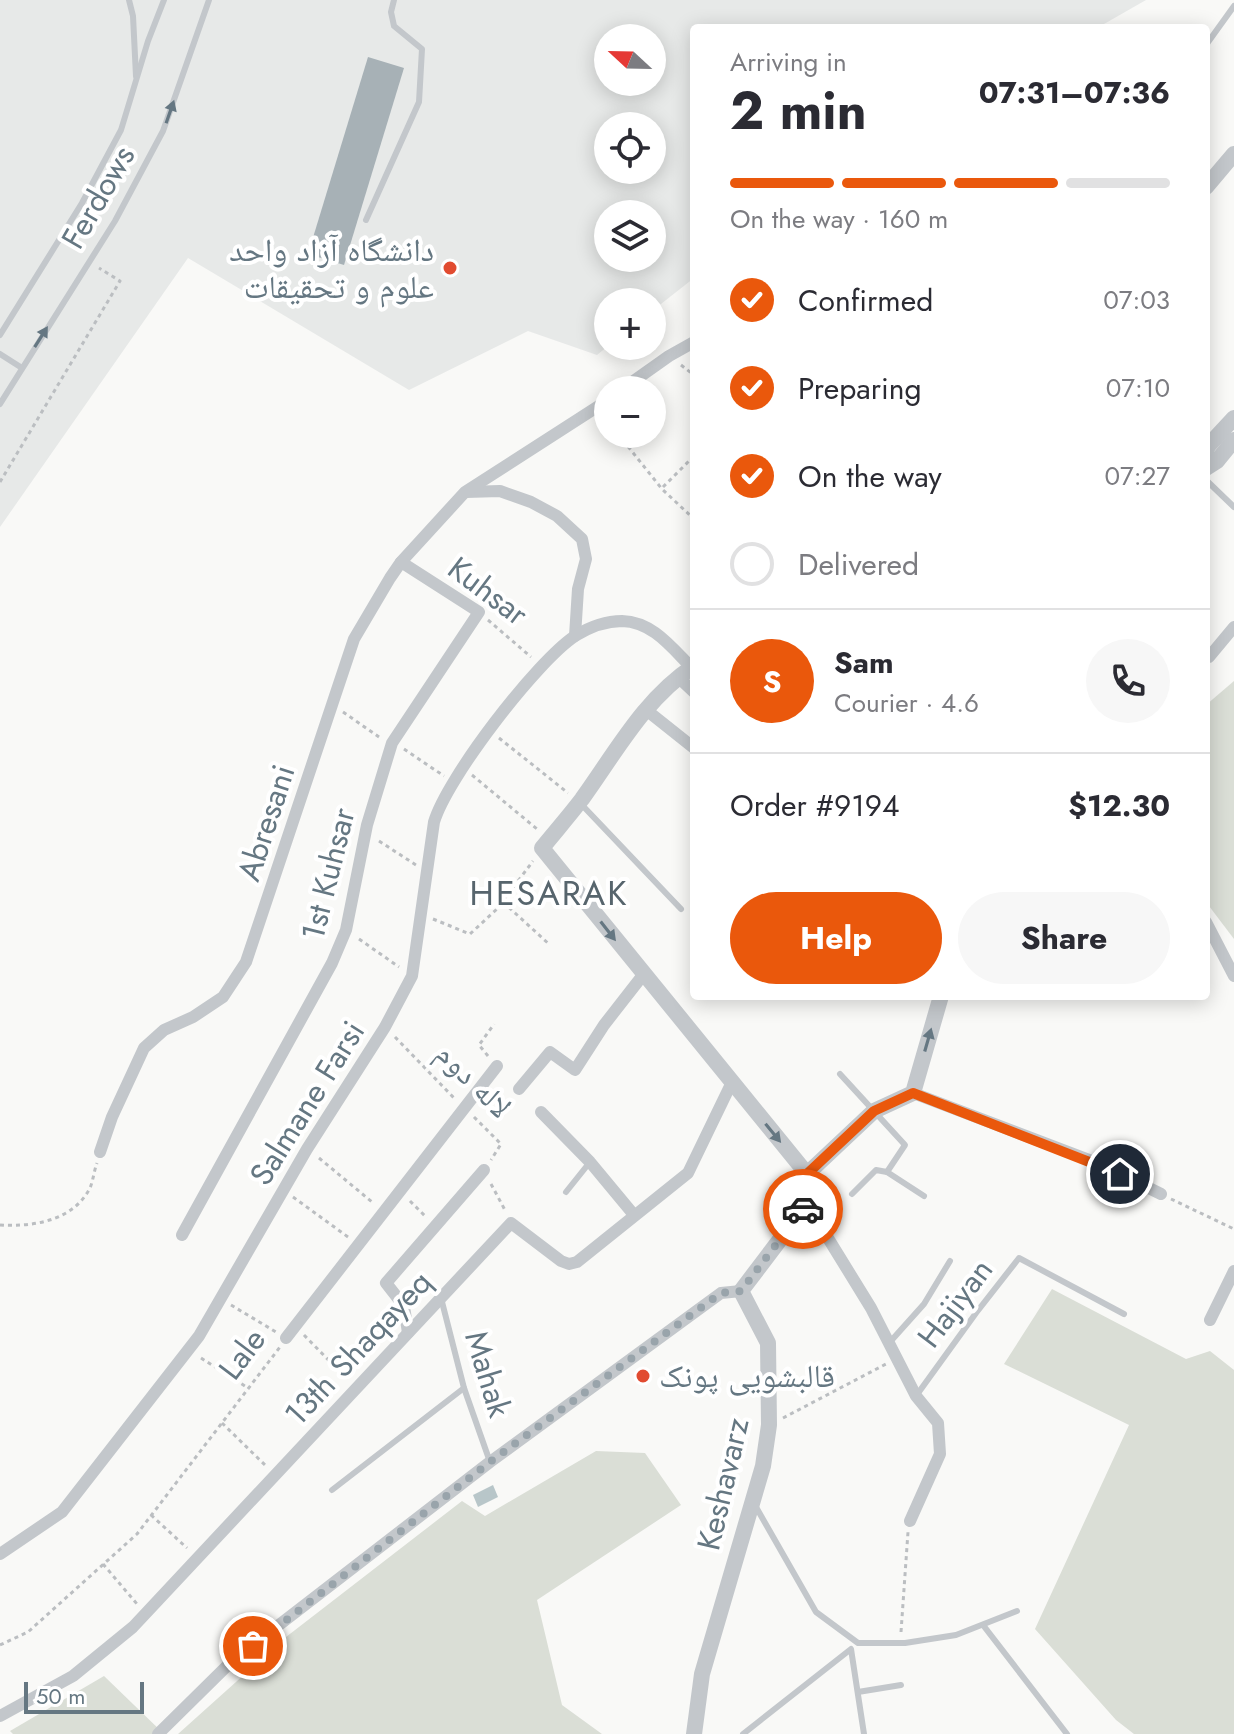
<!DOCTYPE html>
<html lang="en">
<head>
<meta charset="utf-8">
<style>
  body { margin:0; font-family:Jost,"Noto Naskh Arabic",sans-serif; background:#f7f7f7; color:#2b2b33; height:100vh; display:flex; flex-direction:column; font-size:30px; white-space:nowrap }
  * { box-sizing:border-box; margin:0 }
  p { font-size:26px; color:#7c7c81 }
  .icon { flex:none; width:44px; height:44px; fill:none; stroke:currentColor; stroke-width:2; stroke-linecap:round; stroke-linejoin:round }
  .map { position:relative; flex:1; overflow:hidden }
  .sheet { position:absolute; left:690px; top:24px; width:520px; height:976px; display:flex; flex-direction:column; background:#fff; border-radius:8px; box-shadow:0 4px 20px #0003 }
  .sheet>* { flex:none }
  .needle { width:52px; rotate:292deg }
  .fabs { position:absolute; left:594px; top:24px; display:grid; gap:16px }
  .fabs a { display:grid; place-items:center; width:72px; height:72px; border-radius:50%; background:#fff; box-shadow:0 4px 20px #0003; font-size:40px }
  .scale { position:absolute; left:24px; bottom:20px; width:120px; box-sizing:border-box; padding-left:8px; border:4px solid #657782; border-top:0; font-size:22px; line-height:28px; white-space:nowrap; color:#657782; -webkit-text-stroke:6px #fff; paint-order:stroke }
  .pin { position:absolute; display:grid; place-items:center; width:68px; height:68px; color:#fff; margin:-34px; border:4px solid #fff; border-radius:50%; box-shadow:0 2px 8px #0007 }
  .courier { position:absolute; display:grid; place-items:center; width:80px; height:80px; margin:-40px; border:6px solid #ea580c; border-radius:50%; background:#fff; color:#222; box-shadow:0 2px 10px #0007 }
  .headline em { font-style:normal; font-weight:700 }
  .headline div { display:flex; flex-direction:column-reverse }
  .headline { display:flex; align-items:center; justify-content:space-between; height:136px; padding:0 40px }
  h1 { font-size:52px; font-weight:700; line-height:60px }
  .bar { display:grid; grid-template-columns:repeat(4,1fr); gap:12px 8px; align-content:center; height:96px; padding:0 40px }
  .bar i { height:10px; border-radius:6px; background:#e1e1e2 }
  .bar .selected { background:#ea580c }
  .bar p { grid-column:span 4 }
  .line { display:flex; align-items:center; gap:20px; padding:0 40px; border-top:2px solid #e1e1e2 }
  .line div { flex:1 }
  .round { display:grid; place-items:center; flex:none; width:84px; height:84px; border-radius:42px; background:#f7f7f7 }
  ol { padding:0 40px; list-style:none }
  li { display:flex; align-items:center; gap:24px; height:88px }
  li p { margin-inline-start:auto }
  li .icon { padding:8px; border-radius:50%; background:#ea580c; color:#fff; stroke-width:4 }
  li:last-child { color:#7c7c81 }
  li i { width:44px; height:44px; border:4px solid #e1e1e2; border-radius:50% }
  .action { display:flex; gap:16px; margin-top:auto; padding:16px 40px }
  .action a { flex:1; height:92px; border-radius:48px; background:#ea580c; color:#fff; font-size:32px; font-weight:700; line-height:92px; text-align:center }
  .action a+a { background:#f7f7f7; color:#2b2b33 }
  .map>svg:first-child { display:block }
  .built { fill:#e7e9e8; fill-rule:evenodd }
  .green { fill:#daded6 }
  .water { fill:#b8c6c9 }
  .building { fill:#a7b1b6 }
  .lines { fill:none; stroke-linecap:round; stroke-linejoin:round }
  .path { stroke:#bbbec1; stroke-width:3; stroke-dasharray:4 4; stroke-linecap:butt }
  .service { stroke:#c3c7cb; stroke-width:6 }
  .minor { stroke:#c3c7cb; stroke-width:12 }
  .tertiary { stroke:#c3c7cb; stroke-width:16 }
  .oneway { fill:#657782 }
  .done { stroke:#99a4ab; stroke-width:8; stroke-dasharray:0 14.4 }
  .route { stroke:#ea580c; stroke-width:10 }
  .poi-dot { fill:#e14b30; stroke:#fff; stroke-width:3 }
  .labels { text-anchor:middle; stroke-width:8; stroke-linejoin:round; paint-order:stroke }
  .street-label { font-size:32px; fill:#657782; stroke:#fff }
  .poi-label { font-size:32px; fill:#657782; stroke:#fff; text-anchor:end }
  .neighbourhood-label { font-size:34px; letter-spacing:2px; fill:#57656d; stroke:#fff }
</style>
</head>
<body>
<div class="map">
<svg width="1234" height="1734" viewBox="0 0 1234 1734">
  <rect width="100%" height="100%" fill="#f9f9f7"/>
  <path class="built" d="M0,0H1146L1097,28H694V278L652,311V302H608V346L597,355L528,331L409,390L188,258L0,527ZM608,38H652V82H608ZM608,126H652V170H608ZM608,214H652V258H608Z"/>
  <g class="green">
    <path d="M1234,681V939L1206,902V705Z"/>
    <path d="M1052,1289L1186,1359L1210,1351L1234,1370V1734H1134L1116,1720L1035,1629L1129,1425L1004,1364Z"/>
    <path d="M596,1451L645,1453L681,1505L537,1600L562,1705L602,1734H178L286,1637L462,1501L485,1516Z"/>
    <path d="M104,1676L164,1734H13L10,1731Z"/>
  </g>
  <path class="water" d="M493,1485L498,1497L478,1507L473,1495Z"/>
  <path class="building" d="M368,57L404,68L344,265L308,254Z"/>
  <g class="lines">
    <g class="path">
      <path d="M681,365L694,375"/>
      <path d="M618,434L662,489L694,519"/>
      <path d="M0,482L120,281L99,268"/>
      <path d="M663,487L694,456"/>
      <path d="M488,620L531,657"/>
      <path d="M343,712L379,737"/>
      <path d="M499,738L568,793"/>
      <path d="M404,749L444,776"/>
      <path d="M472,775L537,829"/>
      <path d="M379,841L416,865"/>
      <path d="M503,902L550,945"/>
      <path d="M433,919L470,934L497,909L533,861"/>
      <path d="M359,939L399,967"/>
      <path d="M395,1037L454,1098"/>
      <path d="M488,1056L479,1045L494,1024"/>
      <path d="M474,1117L501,1144L491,1160"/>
      <path d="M319,1158L372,1202"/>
      <path d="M491,1184L506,1212"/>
      <path d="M293,1197L348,1237"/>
      <path d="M1171,1199L1234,1229"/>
      <path d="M410,1201L427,1218"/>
      <path d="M0,1225C33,1227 73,1221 90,1188C93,1181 94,1171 97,1163"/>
      <path d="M231,1305L276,1332"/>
      <path d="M304,1335L346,1378"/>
      <path d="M201,1358L248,1388"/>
      <path d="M783,1418L886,1364"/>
      <path d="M222,1423L265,1465"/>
      <path d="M151,1515L187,1548"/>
      <path d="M103,1564L137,1604"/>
      <path d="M901,1632L908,1532"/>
      <path d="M0,1645L28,1632L137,1534L280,1347"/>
    </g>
    <g class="service">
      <path d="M129,0L133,16L136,76"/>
      <path d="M1206,45L1234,6"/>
      <path d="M366,220L419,102L422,49L394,26L391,12L394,0"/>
      <path d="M0,335L82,203L121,130L148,41L164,0"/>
      <path d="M0,354L22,368"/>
      <path d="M0,404L115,221L163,131L209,0"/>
      <path d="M1206,480L1234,507"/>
      <path d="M582,805L681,909"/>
      <path d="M840,1074L905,1145L887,1172L924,1196"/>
      <path d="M566,1192L590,1162"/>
      <path d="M852,1194L876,1170L887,1172"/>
      <path d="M441,1298L464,1388L490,1462"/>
      <path d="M890,1342L924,1304L950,1261"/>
      <path d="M916,1396L976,1313L1019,1258L1124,1314"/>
      <path d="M332,1490L464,1388"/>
      <path d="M756,1507L816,1612L858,1643H905L956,1635L1017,1611"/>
      <path d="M983,1625L1067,1734"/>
      <path d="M858,1692L901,1685"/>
      <path d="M743,1734L851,1649L864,1734"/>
    </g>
    <g class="minor">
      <path d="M621,390L669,356L694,342"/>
      <path d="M466,492L500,491L531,502L557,516L582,539L586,559L578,589L575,636"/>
      <path d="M1206,656L1209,657L1234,627"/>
      <path d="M678,677L694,692"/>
      <path d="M645,709L694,748"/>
      <path d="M1206,922L1234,976"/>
      <path d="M519,1089L550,1052L575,1070L604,1025L643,975"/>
      <path d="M913,1093L1100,1164L1161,1194"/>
      <path d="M541,1112L590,1162L634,1215"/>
      <path d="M100,1152L112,1117L144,1048L164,1030L193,1017L223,997L246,962L354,639L390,578L401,562L465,492L608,400"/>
      <path d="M807,1204L871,1308L916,1396L938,1423L940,1454L910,1521"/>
      <path d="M182,1235L332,963L346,930L367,825L392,743L479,612L401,562"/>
      <path d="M1210,1320L1234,1271"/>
      <path d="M408,1333L404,1306L386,1283L484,1170"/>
      <path d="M286,1338L497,1066"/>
      <path d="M0,1554L62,1512L199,1336L307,1149L385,1027L412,976L434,822C447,778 536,662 575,636C588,628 606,621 622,621C653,622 671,647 692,668"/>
      <path d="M0,1716L73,1676L133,1627L511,1223L561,1261L569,1264L577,1262L688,1173L732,1082"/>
      <path d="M158,1734L231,1662L490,1462L721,1293L741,1291"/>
    </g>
    <g class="tertiary">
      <path d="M1206,187L1234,154"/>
      <path d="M1206,452L1208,446L1234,418"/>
      <path d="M1206,468L1217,461L1234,440"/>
      <path d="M694,666C644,699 616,752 582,799C569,816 555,832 542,848L807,1174"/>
      <path d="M807,1174L874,1111L913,1093L941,996"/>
      <path d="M694,1734L702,1674L763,1466L769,1425L768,1343L741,1291L807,1204V1174"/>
    </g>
  </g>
  <defs><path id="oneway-solid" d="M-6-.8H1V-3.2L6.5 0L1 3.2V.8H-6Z" transform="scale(2)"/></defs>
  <g class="oneway">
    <use href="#oneway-solid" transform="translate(170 112) rotate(-71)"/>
    <use href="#oneway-solid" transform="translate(41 337) rotate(-58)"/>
    <use href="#oneway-solid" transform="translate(608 931) rotate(52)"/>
    <use href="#oneway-solid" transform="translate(928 1040) rotate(-74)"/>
    <use href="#oneway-solid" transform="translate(773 1133) rotate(51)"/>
  </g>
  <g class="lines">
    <path class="done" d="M253,1646L490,1462L721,1293L741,1291L803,1209"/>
    <path class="route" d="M803,1209L807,1204V1174L874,1111L913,1093L1120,1174"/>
  </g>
  <g class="poi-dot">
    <circle cx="450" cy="268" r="8"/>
    <circle cx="643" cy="1376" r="8"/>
  </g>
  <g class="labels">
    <g class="street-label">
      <text transform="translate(98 197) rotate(-60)" y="11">Ferdows</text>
      <text transform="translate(488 591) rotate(37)" y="11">Kuhsar</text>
      <text transform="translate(266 823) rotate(-72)" y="11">Abresani</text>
      <text transform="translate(328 874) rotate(-76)" y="11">1st Kuhsar</text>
      <text transform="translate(474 1080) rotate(45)" y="11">لاله دوم</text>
      <text transform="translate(307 1103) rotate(-58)" y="11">Salmane Farsi</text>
      <text transform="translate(955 1303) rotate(-53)" y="11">Hajiyan</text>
      <text transform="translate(358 1348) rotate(-47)" y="11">13th Shaqayeq</text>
      <text transform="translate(242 1354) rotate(-53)" y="11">Lale</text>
      <text transform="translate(488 1374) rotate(73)" y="11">Mahak</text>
      <text transform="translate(723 1484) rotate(-77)" y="11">Keshavarz</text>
    </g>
    <g class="poi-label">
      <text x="434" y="261">دانشگاه آزاد واحد<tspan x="434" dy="37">علوم و تحقیقات</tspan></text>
      <text x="659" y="1387" text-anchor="start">قالبشویی پونک</text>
    </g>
    <g class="neighbourhood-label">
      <text x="549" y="905">HESARAK</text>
    </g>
  </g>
</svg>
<div class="fabs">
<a><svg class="needle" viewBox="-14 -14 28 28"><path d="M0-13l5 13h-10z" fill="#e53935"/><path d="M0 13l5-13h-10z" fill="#7c7c81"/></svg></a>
<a><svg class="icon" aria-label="locate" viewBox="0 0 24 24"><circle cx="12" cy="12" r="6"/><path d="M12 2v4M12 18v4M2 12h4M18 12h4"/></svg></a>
<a><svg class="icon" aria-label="layers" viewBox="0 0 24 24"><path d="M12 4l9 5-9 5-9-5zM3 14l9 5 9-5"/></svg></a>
<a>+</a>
<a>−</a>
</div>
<div class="scale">50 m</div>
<div class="pin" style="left:253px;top:1646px;background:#ea580c"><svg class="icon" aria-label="bag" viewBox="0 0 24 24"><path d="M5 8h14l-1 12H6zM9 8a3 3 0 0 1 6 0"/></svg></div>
<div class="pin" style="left:1120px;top:1174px;background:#1f2937"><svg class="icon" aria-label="home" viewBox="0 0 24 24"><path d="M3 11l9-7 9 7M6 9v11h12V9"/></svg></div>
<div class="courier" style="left:803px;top:1209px"><svg class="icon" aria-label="car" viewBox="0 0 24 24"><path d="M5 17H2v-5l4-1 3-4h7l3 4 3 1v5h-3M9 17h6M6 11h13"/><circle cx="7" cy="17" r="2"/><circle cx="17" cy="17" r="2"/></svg></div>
<section class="sheet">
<div class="headline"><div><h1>2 min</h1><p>Arriving in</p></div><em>07:31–07:36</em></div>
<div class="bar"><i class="selected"></i><i class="selected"></i><i class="selected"></i><i></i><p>On the way · 160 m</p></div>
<ol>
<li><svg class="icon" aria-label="check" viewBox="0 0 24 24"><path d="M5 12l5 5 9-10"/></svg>Confirmed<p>07:03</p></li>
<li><svg class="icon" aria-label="check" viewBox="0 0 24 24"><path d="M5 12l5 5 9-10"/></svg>Preparing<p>07:10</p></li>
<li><svg class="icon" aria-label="check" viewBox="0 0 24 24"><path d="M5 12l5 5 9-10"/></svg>On the way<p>07:27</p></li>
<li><i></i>Delivered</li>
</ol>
<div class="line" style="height:144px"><b class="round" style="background:#ea580c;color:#fff">S</b><div><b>Sam</b><p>Courier · 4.6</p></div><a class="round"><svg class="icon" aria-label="phone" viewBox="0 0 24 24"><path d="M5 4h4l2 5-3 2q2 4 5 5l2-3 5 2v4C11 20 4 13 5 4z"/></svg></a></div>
<div class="line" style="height:104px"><div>Order #9194</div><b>$12.30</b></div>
<div class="action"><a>Help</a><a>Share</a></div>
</section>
</div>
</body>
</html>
